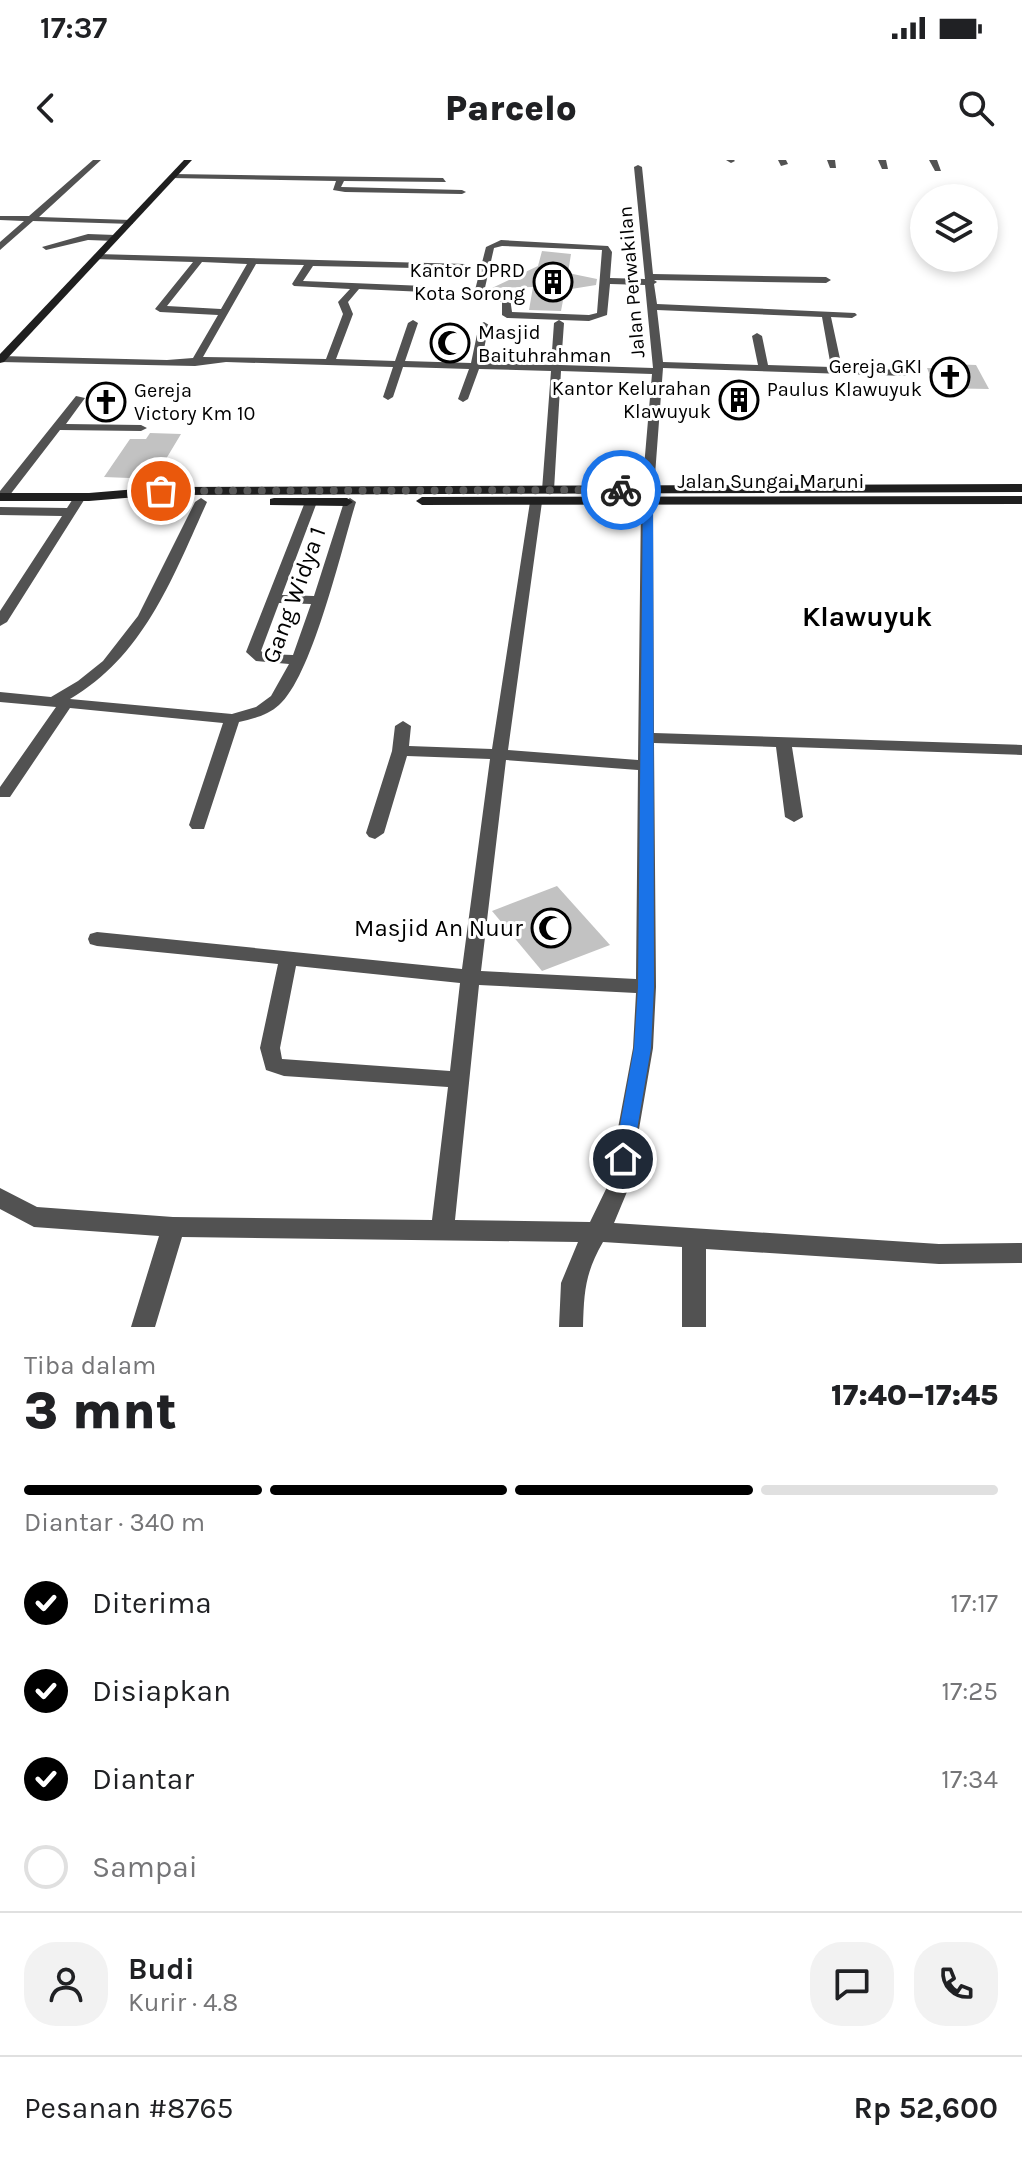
<!DOCTYPE html>
<html lang="id">
<head>
<meta charset="utf-8">
<style>
  body { margin:0; font-family:Karla,sans-serif; background:#f2f2f2; color:#202124; height:100vh; display:flex; flex-direction:column; font-size:30px; white-space:nowrap }
  * { box-sizing:border-box; margin:0 }
  p { font-size:26px; color:#757577 }
  .icon { flex:none; width:44px; height:44px; fill:none; stroke:currentColor; stroke-width:2; stroke-linecap:round; stroke-linejoin:round }
  .map { position:relative; height:1167px; overflow:hidden }
  .side { display:flex; flex-direction:column; background:#fff; flex:1 }
  .side>* { flex:none }
  .controls { position:absolute; left:910px; top:24px; display:grid; gap:16px }
  .controls a { display:grid; place-items:center; width:88px; height:88px; border-radius:50%; background:#fff; box-shadow:0 4px 12px #0003; font-size:40px }
  .pin { position:absolute; display:grid; place-items:center; width:68px; height:68px; color:#fff; margin:-34px; border:4px solid #fff; border-radius:50%; box-shadow:0 2px 8px #0007 }
  .courier { position:absolute; display:grid; place-items:center; width:80px; height:80px; margin:-40px; border:6px solid #1a73e8; border-radius:50%; background:#fff; color:#222; box-shadow:0 2px 10px #0007 }
  .headline em { font-style:normal; font-weight:800 }
  .headline div { display:flex; flex-direction:column-reverse }
  .headline { display:flex; align-items:center; justify-content:space-between; height:136px; padding:0 24px }
  h1 { font-size:52px; font-weight:800; line-height:60px }
  .bar { display:grid; grid-template-columns:repeat(4,1fr); gap:12px 8px; align-content:center; height:96px; padding:0 24px }
  .bar i { height:10px; border-radius:6px; background:#e0e0e0 }
  .bar .selected { background:#000 }
  .bar p { grid-column:span 4 }
  .line { display:flex; align-items:center; gap:20px; padding:0 24px; border-top:2px solid #e0e0e0 }
  .line div { flex:1 }
  .round { display:grid; place-items:center; flex:none; width:84px; height:84px; border-radius:32px; background:#f2f2f2 }
  ol { padding:0 24px; list-style:none }
  li { display:flex; align-items:center; gap:24px; height:88px }
  li p { margin-inline-start:auto }
  li .icon { padding:8px; border-radius:50%; background:#000; color:#fff; stroke-width:4 }
  li:last-child { color:#757577 }
  li i { width:44px; height:44px; border:4px solid #e0e0e0; border-radius:50% }
  .status { display:flex; justify-content:space-between; align-items:center; height:56px; padding:0 40px; background:#fff; direction:ltr }
  .status svg { height:22px; fill:currentColor }
  header { display:flex; justify-content:space-between; align-items:center; height:104px; padding:0 24px; background:#fff; font-size:36px; font-weight:800 }
  .map>svg:first-child { display:block }
  .building { fill:#c2c2c2 }
  .lines { fill:none; stroke-linecap:round; stroke-linejoin:round }
  .minor { fill:#525252; fill-rule:evenodd }
  .secondary { fill:#1f1f1f; fill-rule:evenodd }
  .route { fill:#1a73e8 }
  .done { stroke:#595959; stroke-width:8; stroke-dasharray:0 14.4 }
  .labels { text-anchor:middle; stroke-width:6; stroke-linejoin:round; paint-order:stroke }
  .far-poi-label { font-size:20px; fill:#000; stroke:#fff; text-anchor:end }
  .far-street-label { font-size:20px; fill:#000; stroke:#fff }
  .street-label { font-size:24px; fill:#000; stroke:#fff }
  .poi-label { font-size:24px; fill:#000; stroke:#fff; text-anchor:end }
  .quarter-label { font-size:28px; font-weight:bold; fill:#000; stroke:#fff }
</style>
</head>
<body>
<div class="status"><b>17:37</b><svg viewBox="0 0 49 12"><path d="M0 12V9h3v3zM5 12V6h3v6zM10 12V3h3v9zM15 12V0h3v12zM26 1h20v11H26zM47 4h2v5h-2z"/></svg></div>
<header><svg class="icon" aria-label="back" viewBox="0 0 24 24"><path d="M15 5l-7 7 7 7"/></svg>Parcelo<svg class="icon" aria-label="search" viewBox="0 0 24 24"><circle cx="10" cy="10" r="6"/><path d="M15 15l6 6"/></svg></header>
<div class="map">
<svg width="1022" height="1167" viewBox="0 0 1022 1167">
  <rect width="100%" height="100%" fill="#fff"/>
  <g class="building">
    <path d="M542,91L571,94L568,113L597,119L596,125L565,130L561,151L529,150L533,127L492,128L538,106Z"/>
    <path d="M950,204L976,205L989,229L935,228L927,208L952,209Z"/>
    <path d="M724,231L751,232L755,250L727,249Z"/>
    <path d="M150,273L181,274L154,319L104,317L130,279H146Z"/>
    <path d="M557,726L610,785L542,811L492,751Z"/>
  </g>
  <g class="lines">
    <g class="minor">
      <path d="M93,0H101L39,57L130,60L133,64L33,61L0,90V82L24,61L0,60V56H29Z"/>
      <path d="M726,0H734L735,1L731,3Z"/>
      <path d="M778,0H786L788,4L781,6Z"/>
      <path d="M827,0H835L836,8H830Z"/>
      <path d="M878,0H886L888,9H882Z"/>
      <path d="M929,0H937L941,11H935Z"/>
      <path d="M638,5L642,7L653,114L826,117L831,120L826,123L654,120L657,122L654,124L657,144L855,153L857,155L852,158L831,157L842,208L906,210L911,213L906,216L663,208L653,342L654,573L1022,585V595L792,587L803,657L794,662L785,657L776,587L654,583L656,827L653,888L629,1027L614,1063L939,1084L1022,1083V1103L939,1104L706,1089V1167H682V1087L603,1082C585,1113 584,1132 583,1167H559L561,1123L578,1082L182,1077L155,1167H131L159,1076L34,1067L0,1049V1028L37,1047L173,1057L432,1060L448,927L284,916L266,910L260,888L278,804L97,786L90,784L88,779L90,774L97,772L462,809L490,599L407,596L384,673L375,679L369,677L366,673L392,591L395,566L403,561L411,566L409,586L492,589L530,342L536,338L542,342L508,590L638,600L641,342L652,214L561,211L554,330L548,334L542,330L551,211L479,209L468,239L463,242L458,239L469,209L403,207L393,237L388,240L383,237L393,207L226,202L195,206L0,202V196L167,200L193,198L218,155L160,152L155,149L193,102L94,99L93,97L97,94L465,104L469,107L468,109L313,106L303,121L425,126L430,129L425,132L359,129L348,142L353,154L336,199L395,201L408,163L413,160L418,163L405,201L471,203L479,165L484,162L489,165L481,203L551,205L554,163L559,160L564,163L561,205L653,208L645,125L610,124L607,155L589,161L507,158L502,155V142L474,134L486,87L501,80L608,86L612,92L610,118L645,119L634,7ZM502,86L602,90L597,153L589,155L512,152L510,138L484,132L494,88ZM202,102L247,104L221,149L167,146ZM256,104L304,105L292,124L294,126L350,129L338,142L343,154L326,199L203,197ZM657,150L822,157L831,207L768,205L762,176L757,173L752,176L758,205L663,202ZM506,600L638,610L636,819L481,811ZM296,806L460,823L450,911L282,899L280,888ZM479,825L636,833L633,888L607,1027L590,1062L455,1060Z"/>
      <path d="M173,14L443,18L446,22L344,21L341,27L462,30L466,32L462,34L345,32L333,30L336,21L170,18Z"/>
      <path d="M88,74L115,75L119,78L115,81L88,80L46,90L42,87Z"/>
      <path d="M76,236L85,238L66,264L141,265L147,268L141,271L60,270L6,340H0V331Z"/>
      <path d="M80,333L86,337L7,462L0,466V451L62,356L0,355V347L67,348L76,334Z"/>
      <path d="M201,338L207,342C173,417 144,496 70,539L232,554L256,547L271,536L289,504L256,501L246,492L305,342L311,338L317,342L282,435L314,436L344,342L350,338L356,342C342,387 312,517 279,545C268,555 253,559 239,562L204,669H192L189,665L223,563L70,548L10,637H0V627L56,547L0,542V532L51,537L78,521L103,501L138,456L195,342ZM279,443L311,444L293,495L265,494L261,491Z"/>
    </g>
    <g class="secondary">
      <path d="M184,0H192L4,202L0,203V194Z"/>
      <path d="M1022,324V332L161,335L89,341H0V333H89L161,327Z"/>
      <path d="M1022,336V344L422,345L416,341L422,337Z"/>
      <path d="M274,338H347L353,342L347,346L270,345V339Z"/>
    </g>
  </g>
  <path class="route" d="M648,327L653,330L654,827L651,888L632,999L623,1007L614,999L634,888L638,827L643,333L616,330Z"/>
  <g class="lines">
    <path class="done" d="M161,331L621,330"/>
  </g>
  <defs>
    <symbol id="building-ring" viewBox="-11 -11 22 22"><circle r="9.5" fill="#fff" stroke="#000" stroke-width="1.5"/><path d="M-4-6H4V6H1V3H-1V6H-4ZM-2.5-4.3h1.7v1.8h-1.7ZM.8-4.3h1.7v1.8H.8ZM-2.5-1h1.7V.8h-1.7ZM.8-1h1.7V.8H.8Z" fill="#000"/></symbol>
    <symbol id="mosque-ring" viewBox="-11 -11 22 22"><circle r="9.5" fill="#fff" stroke="#000" stroke-width="1.5"/><path d="M3.5-4.9A6 6 0 1 0 3.5 4.9A5 5 0 1 1 3.5-4.9Z" fill="#000"/></symbol>
    <symbol id="church-ring" viewBox="-11 -11 22 22"><circle r="9.5" fill="#fff" stroke="#000" stroke-width="1.5"/><path d="M-1.2-6h2.4v3.5h3.3v2.4h-3.3V6h-2.4V-.1h-3.3v-2.4h3.3Z" fill="#000"/></symbol>
  </defs>
  <g fill-rule="evenodd">
    <use href="#building-ring" x="531" y="100" width="44" height="44"/>
    <use href="#mosque-ring" x="428" y="161" width="44" height="44"/>
    <use href="#church-ring" x="928" y="195" width="44" height="44"/>
    <use href="#building-ring" x="717" y="218" width="44" height="44"/>
    <use href="#church-ring" x="84" y="220" width="44" height="44"/>
    <use href="#mosque-ring" x="529" y="746" width="44" height="44"/>
  </g>
  <g class="labels">
    <g class="far-poi-label">
      <text x="525" y="117">Kantor DPRD<tspan x="525" dy="23">Kota Sorong</tspan></text>
      <text x="478" y="179" text-anchor="start">Masjid<tspan x="478" dy="23">Baituhrahman</tspan></text>
      <text x="922" y="213">Gereja GKI<tspan x="922" dy="23">Paulus Klawuyuk</tspan></text>
      <text x="711" y="235">Kantor Kelurahan<tspan x="711" dy="23">Klawuyuk</tspan></text>
      <text x="134" y="237" text-anchor="start">Gereja<tspan x="134" dy="23">Victory Km 10</tspan></text>
    </g>
    <g class="far-street-label">
      <text transform="translate(631 122) rotate(-95)" y="7">Jalan Perwakilan</text>
      <text x="771" y="328">Jalan Sungai Maruni</text>
    </g>
    <g class="street-label">
      <text transform="translate(294 435) rotate(-70)" y="8">Gang Widya 1</text>
    </g>
    <g class="poi-label">
      <text x="523" y="776">Masjid An Nuur</text>
    </g>
    <g class="quarter-label">
      <text x="867" y="466">Klawuyuk</text>
    </g>
  </g>
</svg>
<div class="controls">
<a><svg class="icon" aria-label="layers" viewBox="0 0 24 24"><path d="M12 4l9 5-9 5-9-5zM3 14l9 5 9-5"/></svg></a>
</div>
<div class="pin" style="left:161px;top:331px;background:#ea580c"><svg class="icon" aria-label="bag" viewBox="0 0 24 24"><path d="M5 8h14l-1 12H6zM9 8a3 3 0 0 1 6 0"/></svg></div>
<div class="pin" style="left:623px;top:999px;background:#1f2937"><svg class="icon" aria-label="home" viewBox="0 0 24 24"><path d="M3 11l9-7 9 7M6 9v11h12V9"/></svg></div>
<div class="courier" style="left:621px;top:330px"><svg class="icon" aria-label="bike" viewBox="0 0 24 24"><circle cx="6" cy="16" r="4"/><circle cx="18" cy="16" r="4"/><path d="M6 16l4-8h5l3 8M10 8l3 8H6M13 5h3"/></svg></div>
</div>
<section class="side">
<div class="headline"><div><h1>3 mnt</h1><p>Tiba dalam</p></div><em>17:40–17:45</em></div>
<div class="bar"><i class="selected"></i><i class="selected"></i><i class="selected"></i><i></i><p>Diantar · 340 m</p></div>
<ol>
<li><svg class="icon" aria-label="check" viewBox="0 0 24 24"><path d="M5 12l5 5 9-10"/></svg>Diterima<p>17:17</p></li>
<li><svg class="icon" aria-label="check" viewBox="0 0 24 24"><path d="M5 12l5 5 9-10"/></svg>Disiapkan<p>17:25</p></li>
<li><svg class="icon" aria-label="check" viewBox="0 0 24 24"><path d="M5 12l5 5 9-10"/></svg>Diantar<p>17:34</p></li>
<li><i></i>Sampai</li>
</ol>
<div class="line" style="height:144px"><a class="round"><svg class="icon" aria-label="person" viewBox="0 0 24 24"><circle cx="12" cy="8" r="4"/><path d="M4 21q1-7 8-7t8 7"/></svg></a><div><b>Budi</b><p>Kurir · 4.8</p></div><a class="round"><svg class="icon" aria-label="chat" viewBox="0 0 24 24"><path d="M4 5h16v11H9l-5 4z"/></svg></a><a class="round"><svg class="icon" aria-label="phone" viewBox="0 0 24 24"><path d="M5 4h4l2 5-3 2q2 4 5 5l2-3 5 2v4C11 20 4 13 5 4z"/></svg></a></div>
<div class="line" style="height:104px"><div>Pesanan #8765</div><b>Rp 52,600</b></div>
</section>
</body>
</html>
